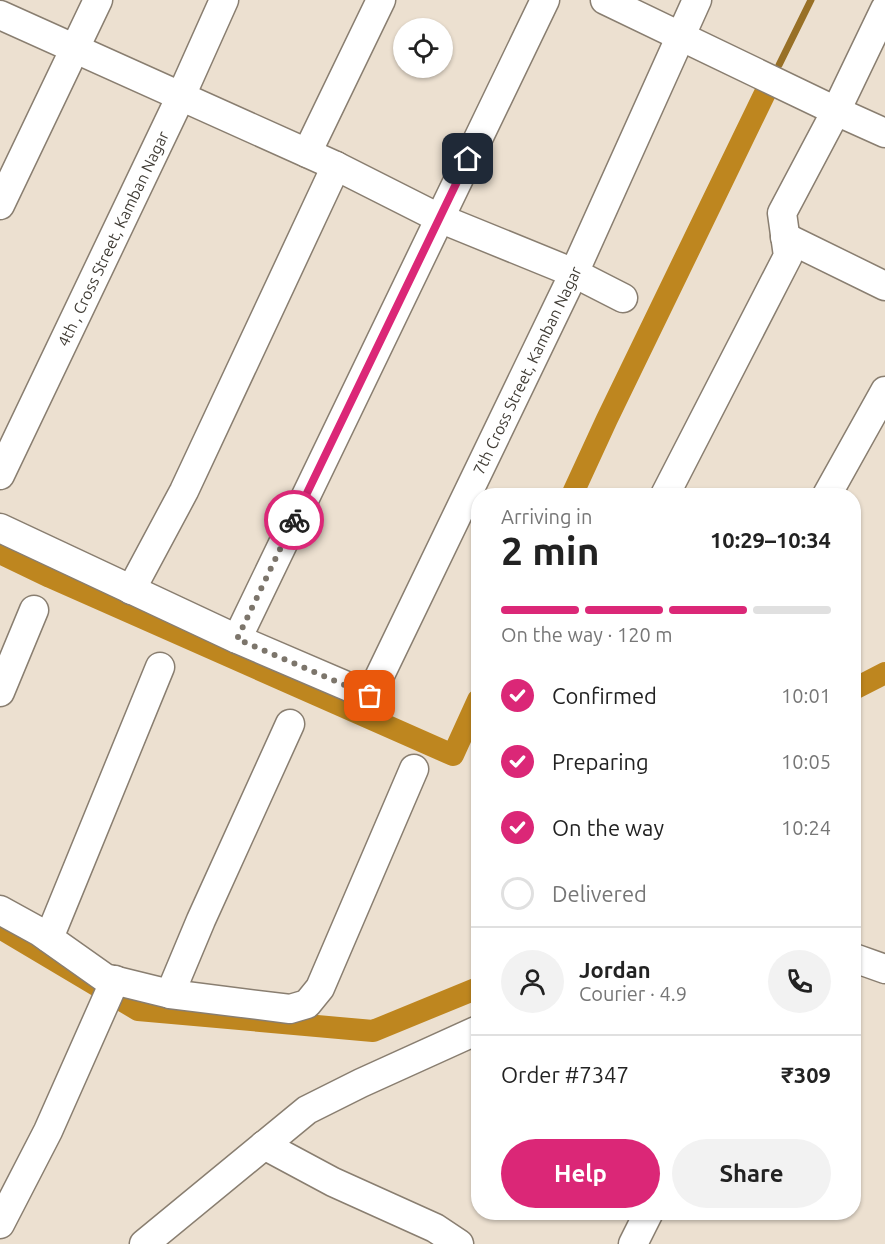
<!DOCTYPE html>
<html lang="en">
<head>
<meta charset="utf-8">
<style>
  body { margin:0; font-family:Ubuntu,sans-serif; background:#f2f2f2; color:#222; height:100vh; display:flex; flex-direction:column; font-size:22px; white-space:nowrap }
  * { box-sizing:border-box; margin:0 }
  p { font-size:20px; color:#767676 }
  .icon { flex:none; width:33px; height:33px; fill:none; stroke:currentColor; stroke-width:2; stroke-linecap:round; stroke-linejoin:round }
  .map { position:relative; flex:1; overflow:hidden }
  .sheet { position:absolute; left:471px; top:488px; width:390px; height:732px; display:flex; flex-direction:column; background:#fff; border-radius:24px; box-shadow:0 2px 4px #0004 }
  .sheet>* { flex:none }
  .controls { position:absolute; left:393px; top:18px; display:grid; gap:12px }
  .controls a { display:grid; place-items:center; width:60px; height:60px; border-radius:50%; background:#fff; box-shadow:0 2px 4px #0004; font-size:30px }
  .pin { position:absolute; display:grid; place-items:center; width:51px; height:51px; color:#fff; margin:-26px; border-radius:12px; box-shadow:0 3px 9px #0006 }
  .courier { position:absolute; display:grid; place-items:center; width:60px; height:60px; margin:-30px; border:4px solid #db2777; border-radius:50%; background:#fff; color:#222; box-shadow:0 2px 8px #0007 }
  .overview em { font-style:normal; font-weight:600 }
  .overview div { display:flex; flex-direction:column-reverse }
  .overview { display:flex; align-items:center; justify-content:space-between; height:102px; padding:0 30px }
  h1 { font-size:39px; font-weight:600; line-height:45px }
  .bar { display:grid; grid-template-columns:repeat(4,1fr); gap:9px 6px; align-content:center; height:72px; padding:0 30px }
  .bar i { height:8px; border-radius:4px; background:#e0e0e0 }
  .bar .active { background:#db2777 }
  .bar p { grid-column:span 4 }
  .line { display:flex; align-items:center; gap:15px; padding:0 30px; border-top:2px solid #e0e0e0 }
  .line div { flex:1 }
  .round { display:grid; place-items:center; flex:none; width:63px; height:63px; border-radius:32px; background:#f2f2f2 }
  ol { padding:0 30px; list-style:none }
  li { display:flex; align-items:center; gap:18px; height:66px }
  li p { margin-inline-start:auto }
  li .icon { padding:6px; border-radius:50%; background:#db2777; color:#fff; stroke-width:4 }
  li:last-child { color:#767676 }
  li i { width:33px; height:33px; border:3px solid #e0e0e0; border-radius:50% }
  .button { display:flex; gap:12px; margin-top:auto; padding:12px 30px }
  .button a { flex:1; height:69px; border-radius:36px; background:#db2777; color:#fff; font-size:24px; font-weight:600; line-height:69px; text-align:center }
  .button a+a { background:#f2f2f2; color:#222 }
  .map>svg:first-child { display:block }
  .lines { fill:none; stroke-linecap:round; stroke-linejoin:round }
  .stream { stroke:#987026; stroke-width:7 }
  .canal { stroke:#be861f; stroke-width:22 }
  .minor-casing { stroke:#897e70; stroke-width:31 }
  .minor { stroke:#fff; stroke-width:28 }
  .done { stroke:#7c756b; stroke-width:6; stroke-dasharray:0 10.8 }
  .route { stroke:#db2777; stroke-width:8 }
  .labels { text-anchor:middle; stroke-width:4.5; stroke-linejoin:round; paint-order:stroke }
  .street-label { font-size:16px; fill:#403c35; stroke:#f9eedd }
</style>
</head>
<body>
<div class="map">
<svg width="885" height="1244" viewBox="0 0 885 1244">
  <rect width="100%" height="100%" fill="#ece0d0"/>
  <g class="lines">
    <path class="stream" d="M779,65L811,0"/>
    <g class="canal">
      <path d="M572,495L607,419L766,91"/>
      <path d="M0,553L50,577L453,755L478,700"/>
      <path d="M854,689L885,673"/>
      <path d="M0,928L138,1010L373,1031L478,988"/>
    </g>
    <defs>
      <g id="minor">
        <path d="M605,0L836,111L885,133"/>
        <path d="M0,15L336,166L439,218L574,273L623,298"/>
        <path d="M307,153L381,0"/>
        <path d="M0,205L98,0"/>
        <path d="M785,237L885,286"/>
        <path id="s1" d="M0,475L181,96L224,0"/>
        <path d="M665,495L788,256L782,213L836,111L885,9"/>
        <path d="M827,495L885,391"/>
        <path id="s2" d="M0,528L237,639L370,696L574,273L697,0"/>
        <path d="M131,590L184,491L336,166"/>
        <path d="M237,639L545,0"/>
        <path d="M0,692L34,610"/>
        <path d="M0,910L40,932L105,978L170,994L290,1009L307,1004L320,988L414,769"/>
        <path d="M49,938L160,667"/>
        <path d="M854,958L885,969"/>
        <path d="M170,994L201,920L290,724"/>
        <path d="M264,1145L333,1182L435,1228L459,1244"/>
        <path d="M0,1224L48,1131L115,980"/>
        <path d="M144,1244L307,1110L361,1083L478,1030"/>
        <path d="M633,1244L649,1212"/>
      </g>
    </defs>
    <use href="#minor" class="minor-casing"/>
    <use href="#minor" class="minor"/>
  </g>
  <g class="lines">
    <path class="done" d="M294,520L237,639L370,696"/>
    <path class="route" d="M294,520L468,159"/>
  </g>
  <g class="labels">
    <g class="street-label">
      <text dy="6" stroke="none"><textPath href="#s1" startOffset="262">4th , Cross Street, Kamban Nagar</textPath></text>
      <text dy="6" stroke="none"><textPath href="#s2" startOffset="768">7th Cross Street, Kamban Nagar</textPath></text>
    </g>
  </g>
</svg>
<div class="controls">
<a><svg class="icon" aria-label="locate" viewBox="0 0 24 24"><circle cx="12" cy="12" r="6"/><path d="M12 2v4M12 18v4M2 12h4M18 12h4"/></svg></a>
</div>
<div class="pin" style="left:370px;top:696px;background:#ea580c"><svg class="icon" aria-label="bag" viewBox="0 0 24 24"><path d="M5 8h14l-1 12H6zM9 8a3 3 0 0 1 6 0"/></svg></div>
<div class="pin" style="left:468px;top:159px;background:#1f2937"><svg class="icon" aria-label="home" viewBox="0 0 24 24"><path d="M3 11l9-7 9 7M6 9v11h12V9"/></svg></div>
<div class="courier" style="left:294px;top:520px"><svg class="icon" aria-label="bike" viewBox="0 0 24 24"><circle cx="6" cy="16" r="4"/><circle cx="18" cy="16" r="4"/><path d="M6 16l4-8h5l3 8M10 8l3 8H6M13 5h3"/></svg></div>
<section class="sheet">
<div class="overview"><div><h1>2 min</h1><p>Arriving in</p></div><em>10:29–10:34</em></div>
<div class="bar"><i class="active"></i><i class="active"></i><i class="active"></i><i></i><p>On the way · 120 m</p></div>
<ol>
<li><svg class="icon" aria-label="check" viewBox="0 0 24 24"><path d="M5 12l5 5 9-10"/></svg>Confirmed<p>10:01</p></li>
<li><svg class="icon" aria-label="check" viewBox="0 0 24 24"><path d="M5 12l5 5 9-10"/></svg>Preparing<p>10:05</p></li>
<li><svg class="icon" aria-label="check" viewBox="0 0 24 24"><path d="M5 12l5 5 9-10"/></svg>On the way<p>10:24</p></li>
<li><i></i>Delivered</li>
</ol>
<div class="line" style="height:108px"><a class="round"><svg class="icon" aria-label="person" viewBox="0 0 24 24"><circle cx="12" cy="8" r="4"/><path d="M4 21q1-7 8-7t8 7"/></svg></a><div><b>Jordan</b><p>Courier · 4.9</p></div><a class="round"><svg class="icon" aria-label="phone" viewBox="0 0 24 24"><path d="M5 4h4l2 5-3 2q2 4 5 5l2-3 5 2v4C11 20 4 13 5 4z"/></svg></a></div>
<div class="line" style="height:78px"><div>Order #7347</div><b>₹309</b></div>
<div class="button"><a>Help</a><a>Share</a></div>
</section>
</div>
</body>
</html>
